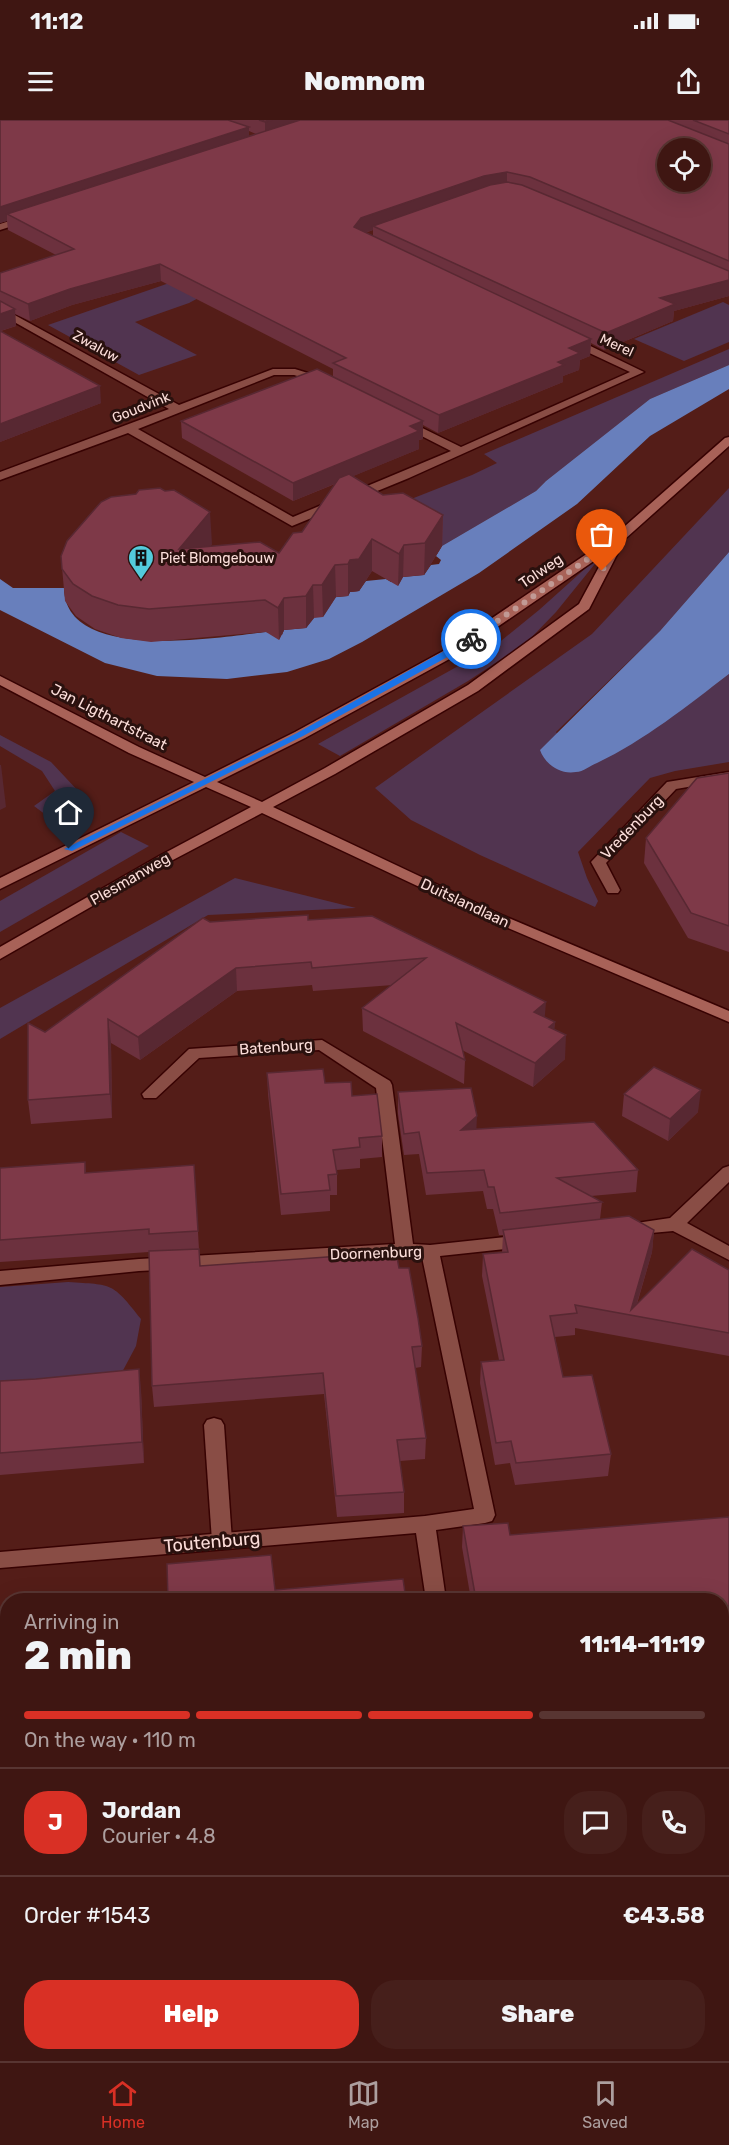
<!DOCTYPE html>
<html lang="en">
<head>
<meta charset="utf-8">
<style>
  body { margin:0; font-family:Rubik,sans-serif; background:#461f1b; color:#f1f3f6; height:100vh; display:flex; flex-direction:column; font-size:22px; white-space:nowrap }
  * { box-sizing:border-box; margin:0 }
  p { font-size:20px; color:#ad9f9f }
  .icon { flex:none; width:33px; height:33px; fill:none; stroke:currentColor; stroke-width:2; stroke-linecap:round; stroke-linejoin:round }
  .map { position:relative; flex:1; overflow:hidden }
  .side { position:absolute; left:0px; top:1473px; width:729px; height:468px; display:flex; flex-direction:column; background:#3f1612; border-radius:24px 24px 0 0; box-shadow:0 6px 24px #0002,0 0 0 2px #583532 }
  .side>* { flex:none }
  .tools { position:absolute; left:657px; top:18px; display:grid; gap:12px }
  .tools a { display:grid; place-items:center; width:54px; height:54px; border-radius:50%; background:#3f1612; box-shadow:0 6px 24px #0002,0 0 0 2px #583532; font-size:30px }
  .pin { position:absolute; display:grid; place-items:center; width:51px; height:51px; color:#fff; margin:-62px -26px; border-radius:50% 50% 50% 0; rotate:-45deg; box-shadow:0 0 6px #0007 }
  .pin .icon { rotate:45deg }
  .courier { position:absolute; display:grid; place-items:center; width:60px; height:60px; margin:-30px; border:4px solid #1a73e8; border-radius:50%; background:#fff; color:#222; box-shadow:0 2px 8px #0007 }
  .headline em { font-style:normal; font-weight:800 }
  .headline div { display:flex; flex-direction:column-reverse }
  .headline { display:flex; align-items:center; justify-content:space-between; height:102px; padding:0 24px }
  h1 { font-size:39px; font-weight:800; line-height:45px }
  .bar { display:grid; grid-template-columns:repeat(4,1fr); gap:9px 6px; align-content:center; height:72px; padding:0 24px }
  .bar i { height:8px; border-radius:4px; background:#583532 }
  .bar .on { background:#d93025 }
  .bar p { grid-column:span 4 }
  .line { display:flex; align-items:center; gap:15px; padding:0 24px; border-top:2px solid #583532 }
  .line div { flex:1 }
  .round { display:grid; place-items:center; flex:none; width:63px; height:63px; border-radius:24px; background:#461f1b }
  .cta { display:flex; gap:12px; margin-top:auto; padding:12px 24px }
  .cta a { flex:1; height:69px; border-radius:24px; background:#d93025; color:#fff; font-size:24px; font-weight:800; line-height:69px; text-align:center }
  .cta a+a { background:#461f1b; color:#f1f3f6 }
  .status { display:flex; justify-content:space-between; align-items:center; height:42px; padding:0 30px; background:#3f1612; direction:ltr }
  .status svg { height:16px; fill:currentColor }
  header { display:flex; justify-content:space-between; align-items:center; height:78px; padding:0 24px; background:#3f1612; font-size:27px; font-weight:800 }
  .menu { display:flex; justify-content:space-around; align-items:center; height:84px; border-top:2px solid #583532; background:#3f1612; font-size:16px; color:#ad9f9f }
  .menu a { display:grid; justify-items:center; gap:3px }
  .menu .on { color:#d93025 }
  .map>svg:first-child { display:block }
  .green { fill:#513450 }
  .water { fill:#687fbc }
  .lines { fill:none; stroke-linecap:round; stroke-linejoin:round }
  .service-casing { stroke:#370202; stroke-width:3 }
  .pedestrian-casing { stroke:#370202; stroke-width:3 }
  .minor-casing { stroke:#370202; stroke-width:3 }
  .secondary-casing { stroke:#370202; stroke-width:3 }
  .service { fill:#894d45; fill-rule:evenodd }
  .pedestrian { fill:#894d45; fill-rule:evenodd }
  .minor { fill:#894d45; fill-rule:evenodd }
  .secondary { fill:#a86258; fill-rule:evenodd }
  .wall { fill:#6c313e; fill-rule:evenodd }
  .shaded-wall { fill:#582832 }
  .building { fill:#7e3948; stroke:#582832; stroke-width:1.5; fill-rule:evenodd }
  .route { fill:#1a73e8 }
  .done { stroke:#c19a95; stroke-width:6; stroke-dasharray:0 10.8 }
  .labels { text-anchor:middle; stroke-width:6; stroke-linejoin:round; paint-order:stroke }
  .far-street-label { font-size:14px; fill:#fbddd9; stroke:#2a110e }
  .far-poi-label { font-size:14px; fill:#fbddd9; stroke:#2a110e; text-anchor:start }
  .street-label { font-size:15px; fill:#fbddd9; stroke:#2a110e }
  .near-street-label { font-size:18px; fill:#fbddd9; stroke:#2a110e }
</style>
</head>
<body>
<div class="status"><b>11:12</b><svg viewBox="0 0 49 12"><path d="M0 12V9h3v3zM5 12V6h3v6zM10 12V3h3v9zM15 12V0h3v12zM26 1h20v11H26zM47 4h2v5h-2z"/></svg></div>
<header><svg class="icon" aria-label="menu" viewBox="0 0 24 24"><path d="M4 6h16M4 12h16M4 18h16"/></svg>Nomnom<svg class="icon" aria-label="share" viewBox="0 0 24 24"><path d="M12 15V3M7 8l5-5 5 5M5 13v7h14v-7"/></svg></header>
<div class="map">
<svg width="729" height="1941" viewBox="0 0 729 1941">
  <rect width="100%" height="100%" fill="#541d18"/>
  <g class="green">
    <path d="M331,107L189,183L135,202L197,235L139,255L48,205Z"/>
    <path d="M723,182L729,185V222L684,241L634,219Z"/>
    <path d="M729,229V245L650,279L546,361L536,371L442,426L428,419L358,400L472,355L497,343L484,334Z"/>
    <path d="M729,368V432L660,511L556,612L576,652C632,626 680,591 729,554V642L675,651L650,658L578,732L587,758L598,781L595,787L480,735L411,700L375,668L592,514Z"/>
    <path d="M607,429L556,492L527,522L468,561L340,636L318,624L496,525L539,490Z"/>
    <path d="M0,615L51,642L80,673L46,695L34,686L55,671L42,651L0,626Z"/>
    <path d="M121,712L149,726L0,812V781Z"/>
    <path d="M235,758L356,788L208,795L0,919V888Z"/>
    <path d="M68,1162C113,1165 112,1162 141,1199L136,1226L120,1256L0,1264V1167Z"/>
  </g>
  <g class="water">
    <path d="M729,245V269L650,316L577,384L479,453L362,522L329,539L287,552L227,559L157,556L105,543L0,490V459L13,468H64C65,544 221,517 266,512L282,515L284,510L306,508L327,478L348,476L350,472L359,471L366,461L386,459L391,462L403,457L424,455L431,445L439,444L441,440L436,436L442,426L536,371L546,361L650,279Z"/>
    <path d="M729,432V554C687,586 645,620 597,643C591,645 583,652 576,652C560,655 545,644 540,630L660,511Z"/>
  </g>
  <g class="lines">
    <defs>
      <path id="service" d="M214,1298L221,1300L224,1305L232,1421L229,1427L222,1429L215,1427L212,1421L204,1305L207,1300Z"/>
      <path id="pedestrian" d="M729,1522V1540L722,1541V1523Z"/>
      <g id="minor">
        <path d="M28,95L31,96V100L0,110V104Z"/>
        <path d="M0,187L179,285L273,249H295L327,259V263L323,264L294,255H274L138,309L293,397L451,331L398,304V300H406L461,327L630,252L568,223V219H576L644,252L409,358L292,406L128,313L0,360V352L169,289L0,194Z"/>
        <path d="M729,652V660L676,669L606,743L620,770L618,773H608L591,742L667,662Z"/>
        <path d="M322,920L390,961L392,965L413,1124L430,1125L523,1115L529,1117L532,1121L529,1125L523,1127L440,1136L495,1395L492,1401L485,1403L436,1410L446,1480H426L416,1413L0,1448V1432L425,1396L474,1389L422,1137L139,1151L0,1165V1151L139,1139L395,1124L376,968L319,930L199,938L156,978H144L142,974L189,929Z"/>
        <path d="M729,1046V1062L687,1103L729,1126V1140L673,1111L629,1115L623,1113L620,1109L623,1105L670,1098L723,1048Z"/>
        <path d="M729,1678V1698H722V1680Z"/>
        <path d="M387,1934H413L410,1941H384Z"/>
        <path d="M583,1934H631L634,1941H580Z"/>
      </g>
      <path id="secondary" d="M729,317V326L625,419L589,489L478,571L335,654L273,687L504,796L729,891V902L494,802L262,693L171,741L0,839V827L161,735L251,687L206,667L0,769V758L194,662L129,633L0,565V556L139,627L205,657L295,612L445,530L616,414L725,318ZM607,432L579,484L468,565L325,648L262,682L217,662L305,618L455,536Z"/>
    </defs>
    <use href="#service" class="service-casing"/>
    <use href="#pedestrian" class="pedestrian-casing"/>
    <use href="#minor" class="minor-casing"/>
    <use href="#secondary" class="secondary-casing"/>
    <use href="#service" class="service"/>
    <use href="#pedestrian" class="pedestrian"/>
    <use href="#minor" class="minor"/>
    <use href="#secondary" class="secondary"/>
  </g>
  <g class="wall">
    <path d="M0,0H729V176L674,191L673,201L604,230L591,223L590,236L580,240L579,250L563,256V262L438,313L423,305V319L419,320V329L353,356L383,375L443,395L442,426L424,455L403,457L398,466L372,451L359,471L350,472L348,476L336,477L323,497L314,498L306,508L284,510L279,520L266,512L151,522L121,518L95,509L76,496L65,481L61,436L212,424L210,426L279,433L302,412L335,364L293,381L182,318L181,301L333,257V249L161,161L72,185L30,201L15,194L16,206L1,211L101,283L0,322V153L56,135L8,110L7,101L0,103ZM249,11L256,14L249,16ZM373,110V116L365,113Z"/>
    <path d="M729,653V832L688,818L644,743L646,718Z"/>
    <path d="M372,796L545,897L555,902L554,909L565,939L533,967L462,930L465,940L464,964L363,911L362,888L393,865L313,871L312,865L237,871L140,940L111,923L112,998L31,1004L28,980L45,912L210,802L308,800Z"/>
    <path d="M267,953L325,963L352,976L382,1016V1037L360,1039V1048L337,1050V1075H330V1091L281,1095L268,974Z"/>
    <path d="M398,972L477,1009L638,1050L636,1072L591,1076L602,1082L600,1099L654,1110L652,1132L637,1184L729,1150V1236L575,1208V1215L555,1217L563,1257L611,1334L608,1356L515,1365L510,1343L495,1345L480,1263L481,1242L499,1240L482,1156L483,1134L502,1133L503,1115H499L493,1089H487L483,1071L426,1075L419,1034L404,1035L398,994Z"/>
    <path d="M624,974L698,992L668,1021L622,996Z"/>
    <path d="M85,1042L86,1053L194,1045L200,1146L399,1148L422,1226L421,1247L415,1248L426,1318L425,1339L400,1341L404,1372V1393L337,1397L324,1274L154,1287L152,1266L149,1132L0,1142V1048Z"/>
    <path d="M0,1261L141,1271L144,1343L0,1355Z"/>
    <path d="M729,1397V1506L722,1507V1480H471L462,1427L463,1406L510,1415Z"/>
    <path d="M8,1516V1626L0,1627V1517Z"/>
    <path d="M729,1828V1902L722,1903V1838L726,1845Z"/>
    <path d="M272,1934H311L305,1941H281Z"/>
    <path d="M326,1934H335L332,1938Z"/>
  </g>
  <g class="shaded-wall">
    <path d="M272,0H320L265,18V2Z"/>
    <path d="M249,7V23L7,94V101L0,103V87Z"/>
    <path d="M507,52V68L373,106V110L361,114L354,107L361,98L484,56Z"/>
    <path d="M160,144L161,161L72,185L30,201L28,184L70,169Z"/>
    <path d="M729,160V176L674,191L673,201L604,230L606,213L660,178Z"/>
    <path d="M15,189L16,206L0,211V194Z"/>
    <path d="M591,219L590,236L580,240L579,250L563,256V262L438,313L439,295L558,242L569,228Z"/>
    <path d="M100,266L101,283L0,322V304Z"/>
    <path d="M423,301V319L419,320V329L293,381V363L410,306Z"/>
    <path d="M210,392L212,424L181,461L179,429Z"/>
    <path d="M443,395L442,426L424,455L425,423Z"/>
    <path d="M372,419V451L359,471L350,472L348,476V444L350,440Z"/>
    <path d="M404,425L403,457L398,466L399,434Z"/>
    <path d="M335,445L336,477L323,497L322,465Z"/>
    <path d="M313,465L314,498L306,508V476Z"/>
    <path d="M284,478V510L279,520L278,488Z"/>
    <path d="M0,645H1L6,687L0,690Z"/>
    <path d="M236,848L237,871L140,940L138,917Z"/>
    <path d="M546,882L544,906L534,892Z"/>
    <path d="M108,899L111,923L112,998L110,974Z"/>
    <path d="M555,902L553,926L549,907Z"/>
    <path d="M566,915L565,939L533,967L535,943Z"/>
    <path d="M701,970L698,992L668,1021L670,999Z"/>
    <path d="M477,996L476,1017L461,1010Z"/>
    <path d="M654,1110L652,1132L633,1196L631,1190Z"/>
    <path d="M139,1249L141,1271L144,1343L142,1322Z"/>
    <path d="M729,1763V1772L722,1782V1773Z"/>
    <path d="M294,1934H311L305,1941H295Z"/>
  </g>
  <g class="building">
    <path d="M0,0H228L249,7L0,87Z"/>
    <path d="M259,0H272L265,2Z"/>
    <path d="M300,0H668L729,24V141L530,57L507,52L484,56L361,98L354,107L591,219L569,228L580,233L558,242L564,245L439,295L333,243L346,238L160,144L70,169L28,184L0,171V153L74,129L7,94ZM668,28H700V62H668Z"/>
    <path d="M693,0H729V14Z"/>
    <path d="M507,62L522,65L729,151V160L660,178L675,184L606,213L373,106L490,65Z"/>
    <path d="M0,181L15,189L0,194Z"/>
    <path d="M0,211L100,266L0,304Z"/>
    <path d="M317,249L423,301L410,306L419,311L293,363L181,301Z"/>
    <path d="M349,354L383,375L403,373L443,395L425,423L404,425L399,434L372,419L359,439L350,440L348,444L335,445L322,465H313L306,476L284,478L278,488L265,480L149,489L118,485L92,476L73,464L62,449L61,436L67,421L101,382L111,377L136,374L139,370L160,368L165,371L174,370L210,392L179,429L260,422L279,433L293,413L302,412L339,358Z"/>
    <path d="M729,653V806L691,793L646,718L697,658Z"/>
    <path d="M308,795V800L372,796L546,882L534,892L555,902L549,907L566,915L535,943L456,903L465,940L362,888L426,838L312,848L311,842L236,848L138,917L108,899L110,974L28,980V903L45,912L203,798L210,802Z"/>
    <path d="M654,947L701,970L670,999L624,974Z"/>
    <path d="M323,949L325,963L351,962L352,976L377,974L382,1016L359,1018L360,1027L333,1030L337,1054L328,1055L330,1070L281,1074L267,953Z"/>
    <path d="M471,968L477,996L461,1010L594,1002L638,1050L557,1058L602,1082L500,1093L494,1067H488L484,1050L427,1053L419,1012L404,1014L398,972Z"/>
    <path d="M85,1042V1053L194,1045L198,1111L149,1114V1109L0,1120V1048Z"/>
    <path d="M629,1096L654,1110L631,1190L692,1129L729,1150V1213L575,1185L577,1193L550,1196L563,1257L592,1255L611,1334L516,1343L511,1321L496,1323L481,1242L504,1240L483,1134L508,1132L503,1110Z"/>
    <path d="M199,1129L200,1146L396,1132L399,1148H409L418,1198L422,1226L412,1227L426,1318L397,1320L404,1372L336,1376L323,1253L152,1266L149,1131Z"/>
    <path d="M139,1249L142,1322L0,1333V1261L36,1259Z"/>
    <path d="M729,1397V1486L722,1487V1480H476L463,1406L508,1403L510,1415Z"/>
    <path d="M271,1435L275,1470L403,1459L406,1480H168L167,1444Z"/>
    <path d="M8,1516V1605L0,1606V1517Z"/>
    <path d="M722,1706H729V1763L722,1773Z"/>
    <path d="M0,1830L8,1837V1934H123L132,1941H0Z"/>
    <path d="M722,1838L729,1850V1883L722,1884Z"/>
    <path d="M147,1934H151L156,1941H140Z"/>
  </g>
  <path class="route" d="M471,516L473,517V520L453,534L303,616L72,731L64,729L297,613Z"/>
  <g class="lines">
    <path class="done" d="M471,519L620,417L602,451"/>
  </g>
  <defs>
    <symbol id="building-pin" viewBox="-11 -11 22 30"><path d="M0 17L-7.5 6A9.5 9.5 0 1 1 7.5 6Z" fill="#53cbdc" stroke="#2a110e"/><path d="M-4-6H4V6H1V3H-1V6H-4ZM-2.5-4.3h1.7v1.8h-1.7ZM.8-4.3h1.7v1.8H.8ZM-2.5-1h1.7V.8h-1.7ZM.8-1h1.7V.8H.8Z" fill="#111"/></symbol>
  </defs>
  <g fill-rule="evenodd">
    <use href="#building-pin" x="126" y="423" width="30" height="40"/>
  </g>
  <g class="labels">
    <g class="far-street-label">
      <text transform="translate(617 225) rotate(25)" y="5">Merel</text>
      <text transform="translate(96 226) rotate(29)" y="5">Zwaluw</text>
      <text transform="translate(141 287) rotate(-22)" y="5">Goudvink</text>
    </g>
    <g class="far-poi-label">
      <text x="160" y="443">Piet Blomgebouw</text>
    </g>
    <g class="street-label">
      <text transform="translate(541 451) rotate(-34)" y="5">Tolweg</text>
      <text transform="translate(109 597) rotate(27)" y="5">Jan Ligthartstraat</text>
      <text transform="translate(632 707) rotate(-46)" y="5">Vredenburg</text>
      <text transform="translate(130 759) rotate(-30)" y="5">Plesmanweg</text>
      <text transform="translate(465 783) rotate(25)" y="5">Duitslandlaan</text>
      <text transform="translate(276 927) rotate(-4)" y="5">Batenburg</text>
      <text transform="translate(376 1133) rotate(-2)" y="5">Doornenburg</text>
    </g>
    <g class="near-street-label">
      <text transform="translate(212 1422) rotate(-5)" y="6">Toutenburg</text>
    </g>
  </g>
</svg>
<div class="tools">
<a><svg class="icon" aria-label="locate" viewBox="0 0 24 24"><circle cx="12" cy="12" r="6"/><path d="M12 2v4M12 18v4M2 12h4M18 12h4"/></svg></a>
</div>
<div class="pin" style="left:602px;top:451px;background:#ea580c"><svg class="icon" aria-label="bag" viewBox="0 0 24 24"><path d="M5 8h14l-1 12H6zM9 8a3 3 0 0 1 6 0"/></svg></div>
<div class="pin" style="left:69px;top:729px;background:#1f2937"><svg class="icon" aria-label="home" viewBox="0 0 24 24"><path d="M3 11l9-7 9 7M6 9v11h12V9"/></svg></div>
<div class="courier" style="left:471px;top:519px"><svg class="icon" aria-label="bike" viewBox="0 0 24 24"><circle cx="6" cy="16" r="4"/><circle cx="18" cy="16" r="4"/><path d="M6 16l4-8h5l3 8M10 8l3 8H6M13 5h3"/></svg></div>
<section class="side">
<div class="headline"><div><h1>2 min</h1><p>Arriving in</p></div><em>11:14–11:19</em></div>
<div class="bar"><i class="on"></i><i class="on"></i><i class="on"></i><i></i><p>On the way · 110 m</p></div>
<div class="line" style="height:108px"><b class="round" style="background:#d93025;color:#fff">J</b><div><b>Jordan</b><p>Courier · 4.8</p></div><a class="round"><svg class="icon" aria-label="chat" viewBox="0 0 24 24"><path d="M4 5h16v11H9l-5 4z"/></svg></a><a class="round"><svg class="icon" aria-label="phone" viewBox="0 0 24 24"><path d="M5 4h4l2 5-3 2q2 4 5 5l2-3 5 2v4C11 20 4 13 5 4z"/></svg></a></div>
<div class="line" style="height:78px"><div>Order #1543</div><b>€43.58</b></div>
<div class="cta"><a>Help</a><a>Share</a></div>
</section>
</div>
<nav class="menu">
<a class="on"><svg class="icon" aria-label="home" viewBox="0 0 24 24"><path d="M3 11l9-7 9 7M6 9v11h12V9"/></svg>Home</a>
<a><svg class="icon" aria-label="map" viewBox="0 0 24 24"><path d="M3 6l6-2 6 2 6-2v14l-6 2-6-2-6 2zM9 4v14M15 6v14"/></svg>Map</a>
<a><svg class="icon" aria-label="saved" viewBox="0 0 24 24"><path d="M7 4h10v16l-5-4-5 4z"/></svg>Saved</a>
</nav>
</body>
</html>
